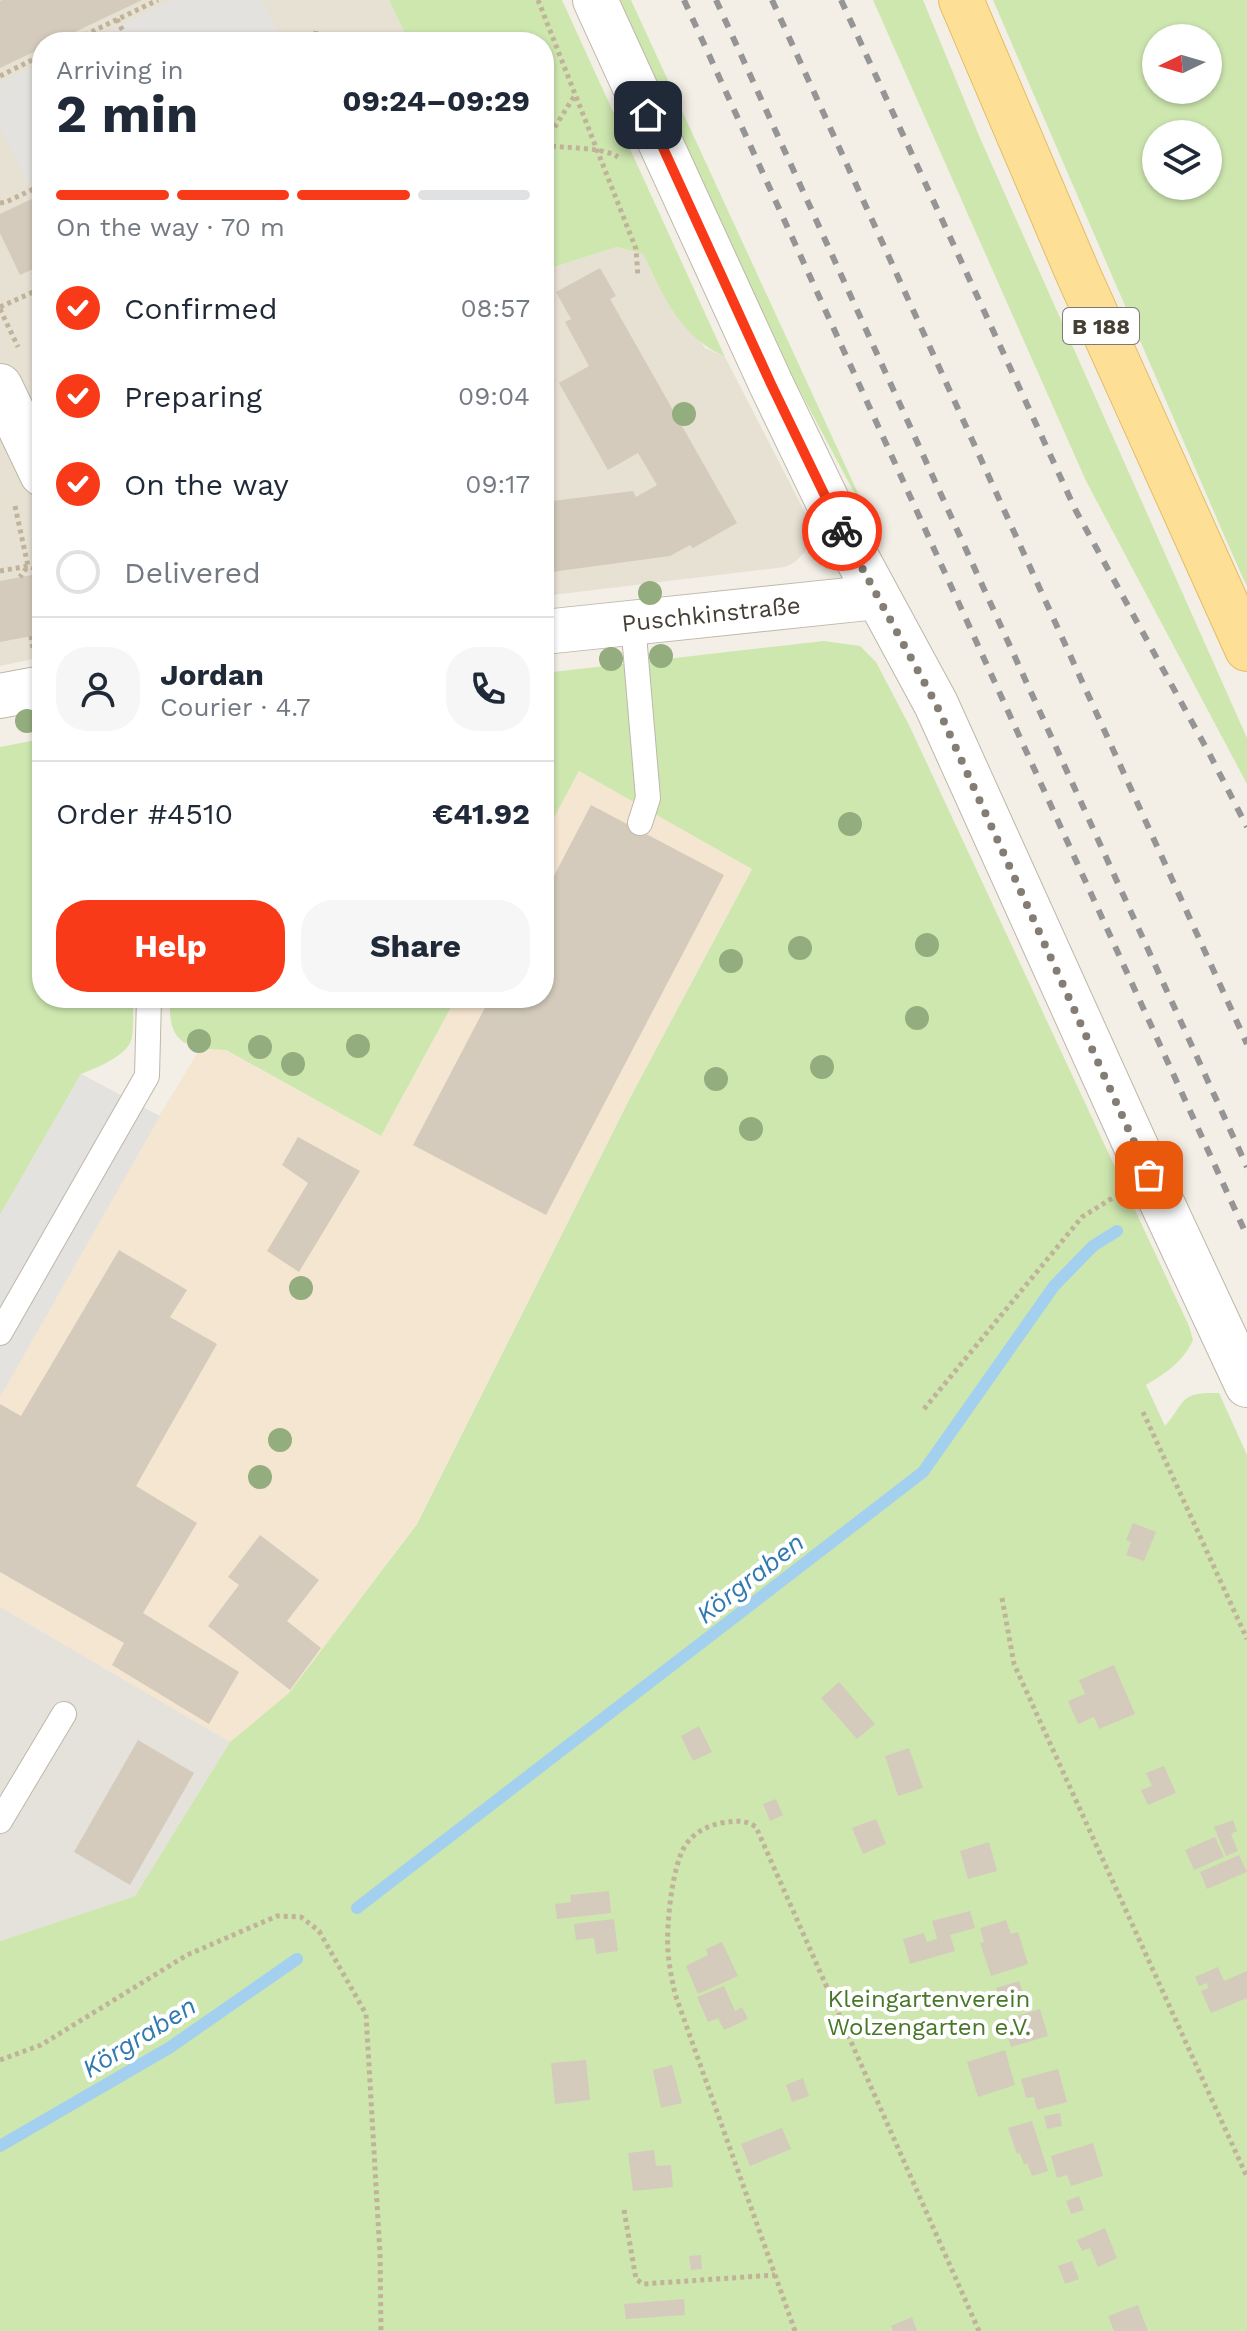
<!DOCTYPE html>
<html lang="en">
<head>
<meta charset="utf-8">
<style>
  body { margin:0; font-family:"Work Sans",sans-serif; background:#f6f6f7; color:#1f2937; height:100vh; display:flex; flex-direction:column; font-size:30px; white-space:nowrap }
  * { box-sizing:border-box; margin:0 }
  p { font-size:26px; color:#747a83 }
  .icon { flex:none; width:44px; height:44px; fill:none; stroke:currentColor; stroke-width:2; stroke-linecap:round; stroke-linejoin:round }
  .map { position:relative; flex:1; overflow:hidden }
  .sheet { position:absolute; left:32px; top:32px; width:522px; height:976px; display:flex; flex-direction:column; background:#fff; border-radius:32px; box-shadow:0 2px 6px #0004 }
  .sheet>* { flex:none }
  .needle { width:52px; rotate:265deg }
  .controls { position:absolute; left:1142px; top:24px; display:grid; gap:16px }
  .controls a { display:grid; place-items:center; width:80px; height:80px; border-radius:50%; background:#fff; box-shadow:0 2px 6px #0004; font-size:40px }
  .pin { position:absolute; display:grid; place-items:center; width:68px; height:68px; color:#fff; margin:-34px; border-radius:16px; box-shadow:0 4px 12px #0006 }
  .courier { position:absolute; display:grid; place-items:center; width:80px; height:80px; margin:-40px; border:6px solid #f83a18; border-radius:50%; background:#fff; color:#222; box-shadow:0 2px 10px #0007 }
  .headline em { font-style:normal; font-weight:700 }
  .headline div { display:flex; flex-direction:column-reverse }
  .headline { display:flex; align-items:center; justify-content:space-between; height:136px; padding:0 24px }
  h1 { font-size:52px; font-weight:700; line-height:60px }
  .bar { display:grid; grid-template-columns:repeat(4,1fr); gap:12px 8px; align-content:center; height:96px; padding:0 24px }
  .bar i { height:10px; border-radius:6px; background:#e0e1e3 }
  .bar .selected { background:#f83a18 }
  .bar p { grid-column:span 4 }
  .line { display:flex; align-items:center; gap:20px; padding:0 24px; border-top:2px solid #e0e1e3 }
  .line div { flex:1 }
  .round { display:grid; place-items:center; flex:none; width:84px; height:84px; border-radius:32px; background:#f6f6f7 }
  ol { padding:0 24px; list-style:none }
  li { display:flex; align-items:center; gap:24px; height:88px }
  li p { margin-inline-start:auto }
  li .icon { padding:8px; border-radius:50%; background:#f83a18; color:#fff; stroke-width:4 }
  li:last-child { color:#747a83 }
  li i { width:44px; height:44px; border:4px solid #e0e1e3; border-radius:50% }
  .action { display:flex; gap:16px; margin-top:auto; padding:16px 24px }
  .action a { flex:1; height:92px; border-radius:32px; background:#f83a18; color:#fff; font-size:32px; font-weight:700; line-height:92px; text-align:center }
  .action a+a { background:#f6f6f7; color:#1f2937 }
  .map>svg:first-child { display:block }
  .residential { fill:#e7e1d4 }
  .commercial { fill:#f5e6d1 }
  .industrial { fill:#e5e1db }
  .green { fill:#cee7af; fill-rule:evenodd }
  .parking { fill:#e4e2de }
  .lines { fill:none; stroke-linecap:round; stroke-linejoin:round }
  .stream { stroke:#a3d0ef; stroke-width:12 }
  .building { fill:#d4cbbc }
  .lane-casing { stroke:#beb7a9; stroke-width:26 }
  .street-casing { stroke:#beb7a9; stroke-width:46 }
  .primary-casing { stroke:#e2bd65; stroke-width:46 }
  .path { stroke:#c0b39a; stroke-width:5; stroke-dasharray:4 4; stroke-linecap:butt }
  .lane { stroke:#fff; stroke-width:24 }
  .street { stroke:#fff; stroke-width:44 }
  .primary { stroke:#fddf95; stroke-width:44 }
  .rail { stroke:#959595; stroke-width:6; stroke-dasharray:10 10; stroke-linecap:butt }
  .tree { fill:#94ad7e }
  .done { stroke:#837d73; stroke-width:8; stroke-dasharray:0 14.4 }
  .route { stroke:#f83a18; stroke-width:10 }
  .labels { text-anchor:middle; stroke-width:8; stroke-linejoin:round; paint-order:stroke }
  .shield { fill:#fff; stroke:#7e7972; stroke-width:2 }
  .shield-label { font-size:22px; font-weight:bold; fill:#463f35 }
  .street-label { font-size:24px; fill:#463f35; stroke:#fff }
  .park-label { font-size:24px; fill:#477729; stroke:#fff }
  .water-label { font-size:26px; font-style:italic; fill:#307ab0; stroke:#fff }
</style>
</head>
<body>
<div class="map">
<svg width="1247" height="2331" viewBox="0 0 1247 2331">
  <rect width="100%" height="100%" fill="#f3efe6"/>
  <g class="residential">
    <path d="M0,0H389L409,42H42V657L0,666Z"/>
    <path d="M617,247L643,254L655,280L705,348L725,357L812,526L805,552L795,562L785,567L544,596V270Z"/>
  </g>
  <path class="commercial" d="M579,771L752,868L629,1100L417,1523L289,1693L230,1742L0,1607V1215L81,1074L159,1116L200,1049L225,1050L381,1136L456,998H544V836Z"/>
  <path class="industrial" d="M0,1607L230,1742L135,1896L0,1941Z"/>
  <g class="green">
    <path d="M389,0H562L725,357C680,336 663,296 643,254L617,247L544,270V42H409Z"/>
    <path d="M619,0H631L880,541L793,378Z"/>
    <path d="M873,0H923L980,138L1247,738V784L1086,481Z"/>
    <path d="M993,0H1247V587L1227,542ZM1156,38H1208V90H1156ZM1156,134H1208V186H1156Z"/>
    <path d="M824,641L860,646L876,662L910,727L1189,1326L1193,1340C1183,1362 1166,1373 1146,1385L1165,1426C1187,1400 1179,1392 1219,1393L1247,1455V2331H0V1941L135,1896L230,1742L289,1693L417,1524L629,1100L752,869L579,771L544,836V673Z"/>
    <path d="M42,739V998H133C133,1011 134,1025 132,1037C130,1055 96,1068 81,1074L0,1215V747Z"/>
    <path d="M170,998H456L381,1136L226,1050C184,1048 168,1044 170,998Z"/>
  </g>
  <g class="parking">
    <path d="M173,0H262L282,42H85Z"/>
    <path d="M42,63V177L28,184L0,127V83Z"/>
    <path d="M81,1074L160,1116L0,1397V1215Z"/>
  </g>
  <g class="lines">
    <g class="stream">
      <path d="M357,1908L923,1472L1054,1286L1093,1246L1117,1231"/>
      <path d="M0,2146L169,2048L297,1959"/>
    </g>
  </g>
  <g class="building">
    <path d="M2,0H142L54,42H42V48L0,68V1Z"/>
    <path d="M42,194V265L20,275L0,233V214Z"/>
    <path d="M600,268L616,296L610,299L737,523L693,548L690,545L670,556L544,573V502L633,491L636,497L657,485L638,453L608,470L559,383L589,366L565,322L571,319L556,292Z"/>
    <path d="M32,575L42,634L0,642V581Z"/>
    <path d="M591,805L724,875L546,1215L413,1145L490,998H544V895Z"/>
    <path d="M298,1137L360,1171L299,1272L267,1251L308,1183L282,1165Z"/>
    <path d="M119,1250L187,1290L170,1317L217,1344L136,1486L197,1523L143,1613L239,1672L209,1724L112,1665L124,1643L0,1572V1404L21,1416Z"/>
    <path d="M1133,1523L1156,1532L1144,1561L1126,1555L1131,1542L1126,1540Z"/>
    <path d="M260,1535L319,1580L287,1621L321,1648L290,1690L208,1626L239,1585L228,1577Z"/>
    <path d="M1114,1665L1135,1714L1099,1729L1094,1717L1078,1724L1068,1701L1085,1694L1079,1680Z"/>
    <path d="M839,1682L875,1724L857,1739L821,1698Z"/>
    <path d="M699,1726L712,1752L693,1761L681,1736Z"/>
    <path d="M138,1740L194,1773L130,1885L74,1852Z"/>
    <path d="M909,1748L923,1788L898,1796L885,1756Z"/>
    <path d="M1164,1766L1176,1793L1148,1805L1141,1790L1152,1786L1146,1773Z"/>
    <path d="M776,1799L783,1815L770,1821L763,1804Z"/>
    <path d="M876,1819L886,1844L863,1854L852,1828Z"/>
    <path d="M1233,1820L1237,1831L1231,1834L1238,1851L1226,1856L1214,1827Z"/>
    <path d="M1215,1837L1224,1857L1194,1870L1185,1850Z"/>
    <path d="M989,1842L997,1871L968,1879L960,1851Z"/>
    <path d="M1239,1855L1247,1872L1207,1889L1200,1872Z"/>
    <path d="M609,1891L611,1913L557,1919L555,1904L571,1902L570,1895Z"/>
    <path d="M970,1911L975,1928L950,1935L955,1951L910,1964L903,1939L924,1933L927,1942L937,1939L932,1921Z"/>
    <path d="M614,1919L618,1951L596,1954L594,1938L576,1940L574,1924Z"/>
    <path d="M1006,1920L1011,1934L1018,1932L1028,1964L991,1976L980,1943L984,1942L980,1928Z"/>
    <path d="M722,1942L738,1976L698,1994L686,1966L708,1955L706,1949Z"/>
    <path d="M1218,1967L1224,1981L1247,1971V1998L1211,2013L1201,1991L1208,1988L1207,1983L1199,1986L1195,1977Z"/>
    <path d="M1019,1981L1025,1999L1002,2006L996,1988Z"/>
    <path d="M724,1986L735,2011L742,2007L748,2019L724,2030L718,2018L708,2022L697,1997Z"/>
    <path d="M1040,2009L1048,2036L1011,2047L1003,2020Z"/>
    <path d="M1005,2050L1015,2085L978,2097L967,2062Z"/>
    <path d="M586,2060L590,2100L555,2104L551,2063Z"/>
    <path d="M672,2065L682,2103L661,2108L653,2070Z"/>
    <path d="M1058,2069L1067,2102L1037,2110L1034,2097L1026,2098L1021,2079Z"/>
    <path d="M803,2078L809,2096L792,2102L786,2085Z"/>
    <path d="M1060,2113L1062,2126L1047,2129L1044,2116Z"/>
    <path d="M1032,2121L1048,2171L1032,2176L1027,2163L1024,2165L1020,2153L1017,2154L1008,2128Z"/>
    <path d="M782,2128L791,2149L750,2166L741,2144Z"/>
    <path d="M1093,2143L1103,2176L1071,2186L1067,2175L1057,2178L1051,2156Z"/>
    <path d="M654,2150L656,2166L671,2165L673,2187L633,2191L628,2153Z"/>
    <path d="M1079,2196L1084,2210L1071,2214L1066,2201Z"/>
    <path d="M1105,2228L1117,2258L1098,2267L1090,2248L1082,2251L1077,2240Z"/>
    <path d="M701,2255L702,2269L691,2270L689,2256Z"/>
    <path d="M1072,2261L1079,2279L1065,2284L1058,2266Z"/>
    <path d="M684,2299L685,2315L626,2319L624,2304Z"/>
    <path d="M1138,2305L1148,2331H1114L1108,2316Z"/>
    <path d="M912,2317L917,2331H893L891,2326Z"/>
  </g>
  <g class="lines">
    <defs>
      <g id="lane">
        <path d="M633,623L648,798L640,823"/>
        <path d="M0,1333L147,1076L149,998"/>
        <path d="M0,1821L64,1714"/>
      </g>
      <g id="street">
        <path d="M595,0L771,384L838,523L936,704L1149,1175L1247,1385"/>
        <path d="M0,386L42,474"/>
        <path id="s1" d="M544,632L877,597"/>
        <path d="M0,696L42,688"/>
      </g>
      <path id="primary" d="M961,0L1078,274L1247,649"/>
    </defs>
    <use href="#lane" class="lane-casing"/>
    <use href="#street" class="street-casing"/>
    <use href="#primary" class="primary-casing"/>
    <g class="path">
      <path d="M538,0L636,249L638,277"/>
      <path d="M117,19L128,42"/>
      <path d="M70,42L158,0"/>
      <path d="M315,42L316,31"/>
      <path d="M0,76L42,55"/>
      <path d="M544,139L551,133L575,95"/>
      <path d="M544,145C566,149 600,146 618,157"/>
      <path d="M0,203L6,202L42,185"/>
      <path d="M0,307L42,288"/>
      <path d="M0,309L18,347"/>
      <path d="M15,506L28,566L20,577"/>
      <path d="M0,571L28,566L39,570L42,589"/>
      <path d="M31,636L33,648"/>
      <path d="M924,1409L1082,1217L1114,1197"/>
      <path d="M1143,1412L1247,1639"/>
      <path d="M1002,1598L1014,1664L1247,2177"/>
      <path d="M0,2060L41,2045L187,1955L277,1916L301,1917L319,1931L366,2014L380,2254L381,2331"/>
      <path d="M624,2210L636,2279L643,2284L775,2275"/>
      <path d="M795,2331L675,1994C672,1980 669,1966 668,1951C666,1927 672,1866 685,1846C693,1833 707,1826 721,1823C735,1821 744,1819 756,1827L979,2331"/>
    </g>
    <use href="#lane" class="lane"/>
    <use href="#street" class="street"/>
    <use href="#primary" class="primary"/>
    <g class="rail">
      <path d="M684,0L1247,1236"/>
      <path d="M716,0L1247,1167"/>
      <path d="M772,0L1247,1044"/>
      <path d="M841,0L1076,511L1209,753L1247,827"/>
    </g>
  </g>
  <g class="tree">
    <circle cx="684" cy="414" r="12"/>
    <circle cx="650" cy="593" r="12"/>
    <circle cx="661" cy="656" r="12"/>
    <circle cx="611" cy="659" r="12"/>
    <circle cx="27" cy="721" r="12"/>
    <circle cx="850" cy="824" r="12"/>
    <circle cx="927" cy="945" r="12"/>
    <circle cx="800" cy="948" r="12"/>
    <circle cx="731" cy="961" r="12"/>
    <circle cx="917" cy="1018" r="12"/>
    <circle cx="199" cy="1041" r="12"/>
    <circle cx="358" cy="1046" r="12"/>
    <circle cx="260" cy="1047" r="12"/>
    <circle cx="293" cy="1064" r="12"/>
    <circle cx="822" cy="1067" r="12"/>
    <circle cx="716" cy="1079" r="12"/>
    <circle cx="751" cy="1129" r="12"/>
    <circle cx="301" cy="1288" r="12"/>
    <circle cx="280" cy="1440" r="12"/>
    <circle cx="260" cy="1477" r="12"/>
  </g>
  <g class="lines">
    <path class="done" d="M842,531L936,704L1149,1175"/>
    <path class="route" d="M648,115L771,384L842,531"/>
  </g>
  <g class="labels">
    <rect class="shield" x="1063" y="308" width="76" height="36" rx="6"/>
    <g class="shield-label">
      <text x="1101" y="334">B 188</text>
    </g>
    <g class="street-label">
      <text dy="8" stroke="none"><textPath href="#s1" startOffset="168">Puschkinstraße</textPath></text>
    </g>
    <g class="park-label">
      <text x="929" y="2007">Kleingartenverein<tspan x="929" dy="28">Wolzengarten e.V.</tspan></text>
    </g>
    <g class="water-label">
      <text transform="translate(750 1578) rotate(-38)" y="9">Körgraben</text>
      <text transform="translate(139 2037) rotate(-32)" y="9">Körgraben</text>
    </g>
  </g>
</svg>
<div class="controls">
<a><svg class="needle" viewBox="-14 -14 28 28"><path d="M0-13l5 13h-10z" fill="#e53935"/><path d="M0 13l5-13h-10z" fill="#747a83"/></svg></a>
<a><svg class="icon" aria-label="layers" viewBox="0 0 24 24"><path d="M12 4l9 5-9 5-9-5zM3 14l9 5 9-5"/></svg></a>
</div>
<div class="pin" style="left:1149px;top:1175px;background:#ea580c"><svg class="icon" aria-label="bag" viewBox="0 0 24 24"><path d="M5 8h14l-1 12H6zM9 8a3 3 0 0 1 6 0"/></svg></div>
<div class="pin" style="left:648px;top:115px;background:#1f2937"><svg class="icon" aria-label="home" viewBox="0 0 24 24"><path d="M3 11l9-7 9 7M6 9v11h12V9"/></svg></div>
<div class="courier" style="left:842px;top:531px"><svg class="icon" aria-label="bike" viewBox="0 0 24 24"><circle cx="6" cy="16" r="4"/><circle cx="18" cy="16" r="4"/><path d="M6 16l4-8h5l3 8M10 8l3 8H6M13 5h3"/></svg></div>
<section class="sheet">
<div class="headline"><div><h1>2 min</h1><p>Arriving in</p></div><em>09:24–09:29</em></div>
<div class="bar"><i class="selected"></i><i class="selected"></i><i class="selected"></i><i></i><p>On the way · 70 m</p></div>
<ol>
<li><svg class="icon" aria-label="check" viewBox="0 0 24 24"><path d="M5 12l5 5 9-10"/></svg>Confirmed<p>08:57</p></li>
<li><svg class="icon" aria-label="check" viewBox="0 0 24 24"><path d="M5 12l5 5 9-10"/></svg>Preparing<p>09:04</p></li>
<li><svg class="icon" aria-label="check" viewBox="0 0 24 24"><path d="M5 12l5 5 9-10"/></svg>On the way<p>09:17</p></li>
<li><i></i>Delivered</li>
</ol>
<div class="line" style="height:144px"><a class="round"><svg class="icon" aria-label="person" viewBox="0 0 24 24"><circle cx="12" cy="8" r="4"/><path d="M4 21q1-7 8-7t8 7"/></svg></a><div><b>Jordan</b><p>Courier · 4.7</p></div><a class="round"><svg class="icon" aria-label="phone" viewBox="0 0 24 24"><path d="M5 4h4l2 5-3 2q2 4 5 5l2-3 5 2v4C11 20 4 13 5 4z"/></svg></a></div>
<div class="line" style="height:104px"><div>Order #4510</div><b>€41.92</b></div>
<div class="action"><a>Help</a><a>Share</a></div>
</section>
</div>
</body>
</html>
